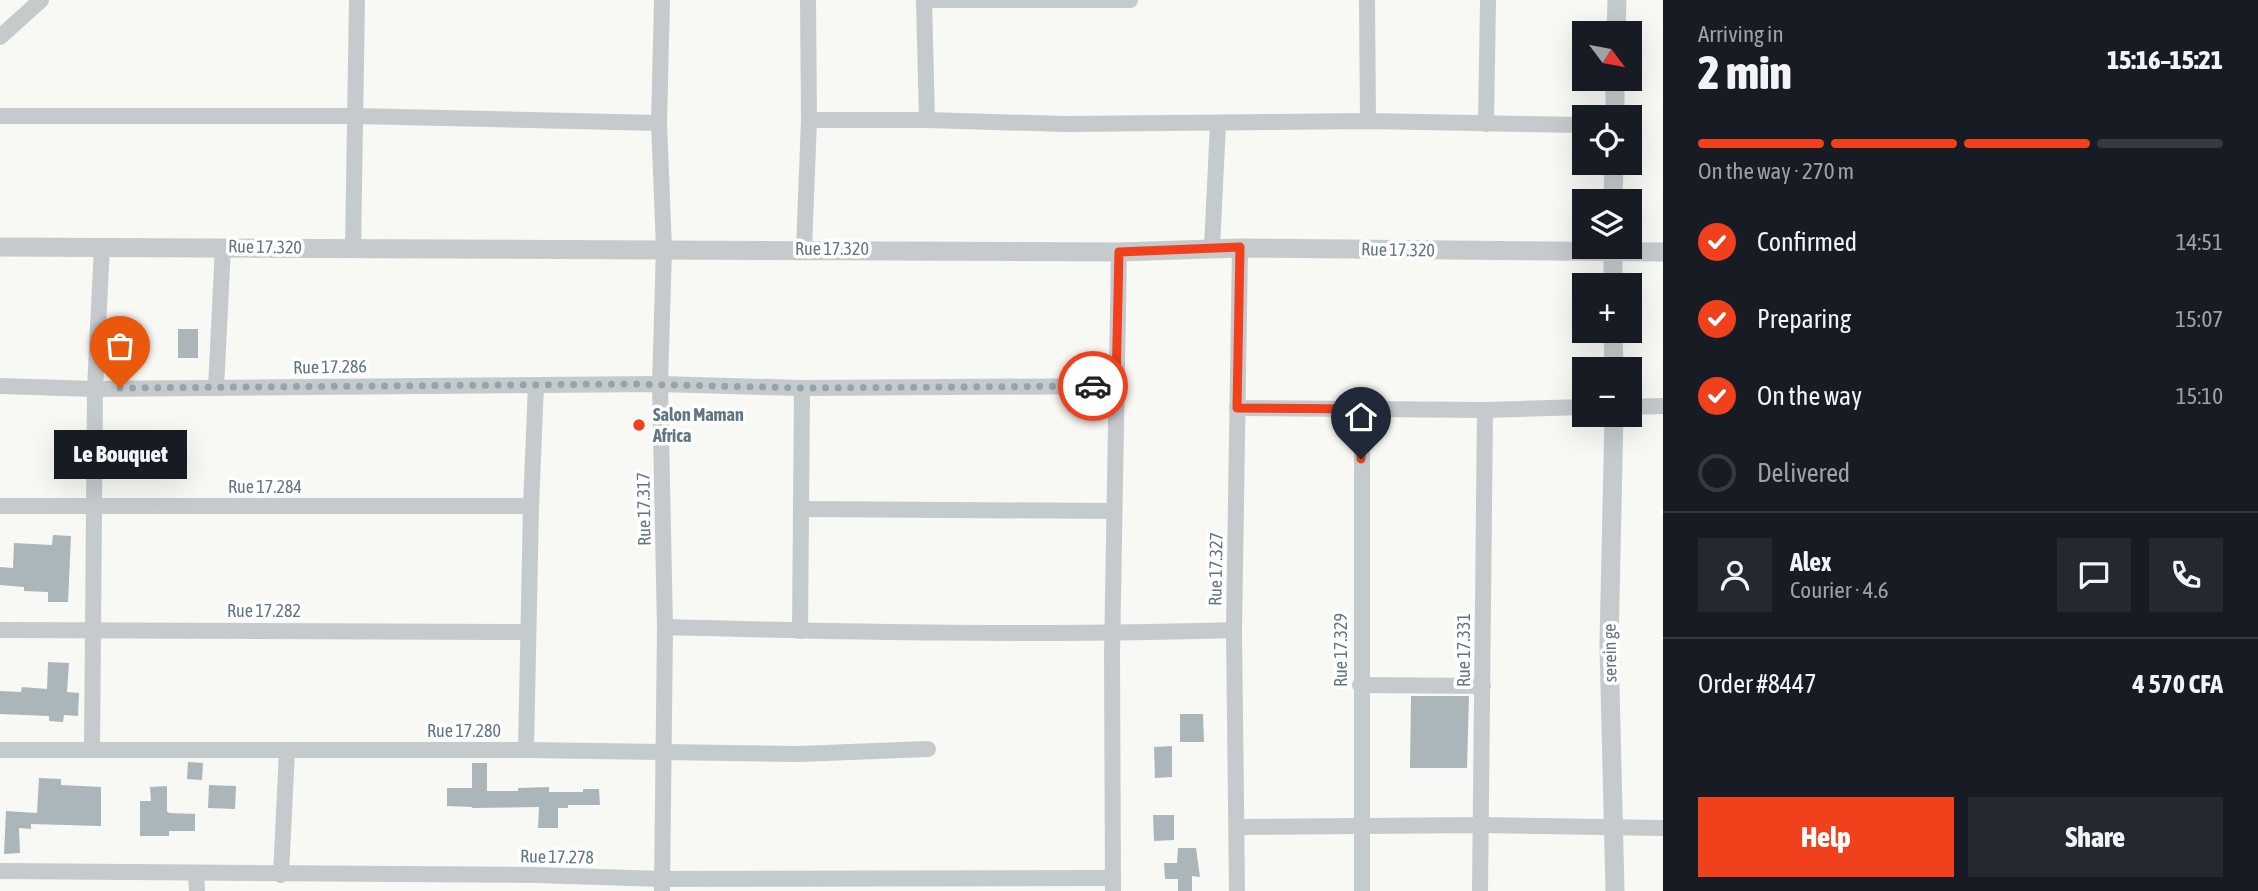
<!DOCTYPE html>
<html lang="en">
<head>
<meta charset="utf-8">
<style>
  body { margin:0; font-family:"Asap Condensed",sans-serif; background:#242831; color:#f1f3f6; height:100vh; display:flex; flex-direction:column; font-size:26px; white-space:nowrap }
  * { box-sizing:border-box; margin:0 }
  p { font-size:23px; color:#9ea1a6 }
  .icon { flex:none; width:38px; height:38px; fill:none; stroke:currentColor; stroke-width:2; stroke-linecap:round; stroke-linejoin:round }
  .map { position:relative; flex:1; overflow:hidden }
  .sheet { display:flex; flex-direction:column; background:#171b24; width:595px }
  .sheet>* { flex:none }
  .needle { width:46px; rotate:122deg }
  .controls { position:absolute; left:1572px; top:21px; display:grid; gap:14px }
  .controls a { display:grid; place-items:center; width:70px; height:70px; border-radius:0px; background:#171b24; box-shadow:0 7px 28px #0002; font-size:35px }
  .pin { position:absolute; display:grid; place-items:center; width:60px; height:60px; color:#fff; margin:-72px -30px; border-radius:50% 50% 50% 0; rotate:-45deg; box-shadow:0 0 7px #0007 }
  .pin .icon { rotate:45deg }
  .courier { position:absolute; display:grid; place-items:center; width:70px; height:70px; margin:-35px; border:5px solid #f1401c; border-radius:50%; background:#fff; color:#222; box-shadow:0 2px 9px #0007 }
  .bubble { position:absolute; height:49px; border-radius:0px; background:#171b24; box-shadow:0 7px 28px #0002; font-size:23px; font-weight:800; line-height:49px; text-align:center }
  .summary em { font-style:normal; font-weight:800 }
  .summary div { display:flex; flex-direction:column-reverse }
  .summary { display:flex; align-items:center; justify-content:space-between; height:119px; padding:0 35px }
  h1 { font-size:46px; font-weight:800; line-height:52px }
  .bar { display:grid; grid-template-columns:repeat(4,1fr); gap:10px 7px; align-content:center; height:84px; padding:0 35px }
  .bar i { height:9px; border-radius:5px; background:#363941 }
  .bar .current { background:#f1401c }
  .bar p { grid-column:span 4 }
  .line { display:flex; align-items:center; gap:18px; padding:0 35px; border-top:2px solid #363941 }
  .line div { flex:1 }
  .round { display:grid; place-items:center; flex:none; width:74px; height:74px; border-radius:0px; background:#242831 }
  ol { padding:0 35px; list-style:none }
  li { display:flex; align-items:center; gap:21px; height:77px }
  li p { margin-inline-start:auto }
  li .icon { padding:7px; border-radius:50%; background:#f1401c; color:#fff; stroke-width:4 }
  li:last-child { color:#9ea1a6 }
  li i { width:38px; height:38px; border:4px solid #363941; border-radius:50% }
  .button { display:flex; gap:14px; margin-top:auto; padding:14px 35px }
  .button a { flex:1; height:80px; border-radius:0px; background:#f1401c; color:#fff; font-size:28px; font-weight:800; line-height:80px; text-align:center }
  .button a+a { background:#242831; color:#f1f3f6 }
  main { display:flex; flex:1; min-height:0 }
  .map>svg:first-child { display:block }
  .building { fill:#abb6ba }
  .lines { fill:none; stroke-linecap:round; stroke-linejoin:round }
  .minor { stroke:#c5cacd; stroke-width:16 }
  .tertiary { stroke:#c5cacd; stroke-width:19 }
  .done { stroke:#95a4aa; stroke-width:7; stroke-dasharray:0 12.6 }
  .route { stroke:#f1401c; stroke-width:9 }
  .poi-dot { fill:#f1401c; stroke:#fff; stroke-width:2.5 }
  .labels { text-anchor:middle; stroke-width:7; stroke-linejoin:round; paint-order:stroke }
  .street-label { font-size:18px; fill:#607682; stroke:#fff }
  .poi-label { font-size:18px; font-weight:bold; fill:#607682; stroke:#fff; text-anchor:start }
</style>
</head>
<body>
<main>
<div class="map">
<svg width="1663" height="891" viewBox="0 0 1663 891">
  <rect width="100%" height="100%" fill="#f8f8f5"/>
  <g class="building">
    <rect x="178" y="329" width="20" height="29"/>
    <path d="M53,535L71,536L68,602H48V592L24,591V587L0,585V567L13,568L14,543L52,545Z"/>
    <path d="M48,662L69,663L67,692L79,693L78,716L64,715L63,722L49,721V716L0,714V691L21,692L22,687L47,689Z"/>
    <path d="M1411,696H1469L1467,768H1410Z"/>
    <path d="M1180,714H1203L1204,742H1180Z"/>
    <path d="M1172,746V777L1155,778L1154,747Z"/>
    <path d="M188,762L203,763L202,780L187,779Z"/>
    <path d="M472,763H487V791H518V788L549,787V792H583V789H599L600,805H568V808H558V828H538L539,807L472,808V807L447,806V788H472Z"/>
    <path d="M39,778L61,779V785L101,787V826L31,824V829L19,828L20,853L4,854L6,811L37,813Z"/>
    <path d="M209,785L236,786L235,809L208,808Z"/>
    <path d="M167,786V811L169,813L195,814V831H169V836H140V801H151L150,787Z"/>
    <path d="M1153,815H1174V840L1154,841Z"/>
    <path d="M1178,848H1196L1200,877L1192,876V891H1178V879H1165L1164,863H1177Z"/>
  </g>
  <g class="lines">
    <g class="minor">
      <path d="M924,0H1130"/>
      <path d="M924,0L927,120"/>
      <path d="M1367,0L1368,121"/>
      <path d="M0,37L41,0"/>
      <path d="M0,116H355L659,123"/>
      <path d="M809,120H927L1065,124L1368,121L1584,125"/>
      <path d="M1486,124L1488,0"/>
      <path d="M1212,248L1218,123"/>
      <path d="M353,249L357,0"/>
      <path d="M804,249L809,120L808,0"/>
      <path d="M0,386L95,389L660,384L802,388L1116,386"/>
      <path d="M216,388L223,247"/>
      <path d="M1629,407L1663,406"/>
      <path d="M1237,408L1485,410L1584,407"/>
      <path d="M1362,409V891"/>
      <path d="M0,506H531"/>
      <path d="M803,509L1114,511"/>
      <path d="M665,627C855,632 1045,636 1234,630"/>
      <path d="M0,630L528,632"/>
      <path d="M800,631L802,388"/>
      <path d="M1360,685L1483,686"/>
      <path d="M0,750H526L798,754L928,749"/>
      <path d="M92,750L95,389L102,246"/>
      <path d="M526,750L531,506L536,385"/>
      <path d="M1238,827L1481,825L1663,828"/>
      <path d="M0,871L535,875L662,879L1113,878"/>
      <path d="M196,873L197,891"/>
      <path d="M281,875L287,751"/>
      <path d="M662,891L665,627L660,384L664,249L659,123L662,0"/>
      <path d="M1113,891L1112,654L1119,252"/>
      <path d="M1237,891L1234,630L1240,248"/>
      <path d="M1480,891L1485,410"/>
    </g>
    <g class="tertiary">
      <path d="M1616,33L1617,0"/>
      <path d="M1615,117V79"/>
      <path d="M1613,201L1614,163"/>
      <path d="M0,247L1119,252L1240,248L1663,252"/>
      <path d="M1613,247V285"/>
      <path d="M1613,331L1614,369"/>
      <path d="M1614,415L1609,645L1615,891"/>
    </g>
  </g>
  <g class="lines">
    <path class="done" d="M120,388L632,384L802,388L1093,386"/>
    <path class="route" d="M1093,386H1116L1119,252L1240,247L1237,408L1362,409L1361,459"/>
  </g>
  <circle class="poi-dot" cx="639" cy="425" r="7"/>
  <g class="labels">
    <g class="street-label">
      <text transform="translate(265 247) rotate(1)" y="6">Rue 17.320</text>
      <text x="832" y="255">Rue 17.320</text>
      <text transform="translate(1398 250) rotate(1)" y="6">Rue 17.320</text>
      <text transform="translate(330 367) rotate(-1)" y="6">Rue 17.286</text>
      <text x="265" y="493">Rue 17.284</text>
      <text transform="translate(644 509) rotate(-91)" y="6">Rue 17.317</text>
      <text transform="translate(1216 569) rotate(-89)" y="6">Rue 17.327</text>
      <text x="264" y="617">Rue 17.282</text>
      <text transform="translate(1341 650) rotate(-90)" y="6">Rue 17.329</text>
      <text transform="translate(1464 650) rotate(-90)" y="6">Rue 17.331</text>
      <text transform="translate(1610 653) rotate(-91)" y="6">serein ge</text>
      <text x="464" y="737">Rue 17.280</text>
      <text transform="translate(557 857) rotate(1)" y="6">Rue 17.278</text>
    </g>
    <g class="poi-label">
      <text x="653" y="421">Salon Maman<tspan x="653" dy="21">Africa</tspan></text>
    </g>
  </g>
</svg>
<div class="controls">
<a><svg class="needle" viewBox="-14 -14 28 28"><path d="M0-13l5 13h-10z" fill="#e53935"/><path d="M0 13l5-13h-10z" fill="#9ea1a6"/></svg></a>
<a><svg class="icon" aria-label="locate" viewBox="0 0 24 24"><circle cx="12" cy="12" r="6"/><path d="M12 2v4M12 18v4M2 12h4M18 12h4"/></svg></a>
<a><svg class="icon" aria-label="layers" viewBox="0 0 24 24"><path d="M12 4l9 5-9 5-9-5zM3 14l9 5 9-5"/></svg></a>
<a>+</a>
<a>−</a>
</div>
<div class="pin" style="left:120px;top:388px;background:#ea580c"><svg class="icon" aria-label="bag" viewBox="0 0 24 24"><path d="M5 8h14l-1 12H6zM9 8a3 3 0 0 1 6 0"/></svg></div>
<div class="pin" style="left:1361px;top:459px;background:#1f2937"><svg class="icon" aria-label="home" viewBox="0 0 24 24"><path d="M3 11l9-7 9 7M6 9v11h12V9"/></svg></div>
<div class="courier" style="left:1093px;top:386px"><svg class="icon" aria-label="car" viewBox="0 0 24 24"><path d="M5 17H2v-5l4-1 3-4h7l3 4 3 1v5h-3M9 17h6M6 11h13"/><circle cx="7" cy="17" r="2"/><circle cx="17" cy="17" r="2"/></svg></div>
<div class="bubble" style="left:54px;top:430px;width:133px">Le Bouquet</div>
</div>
<section class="sheet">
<div class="summary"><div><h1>2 min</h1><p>Arriving in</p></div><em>15:16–15:21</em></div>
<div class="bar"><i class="current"></i><i class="current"></i><i class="current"></i><i></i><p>On the way · 270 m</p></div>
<ol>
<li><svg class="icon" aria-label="check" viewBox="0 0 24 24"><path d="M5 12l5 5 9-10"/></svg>Confirmed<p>14:51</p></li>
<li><svg class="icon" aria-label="check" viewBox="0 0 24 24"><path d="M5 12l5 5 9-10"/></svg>Preparing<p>15:07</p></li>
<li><svg class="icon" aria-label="check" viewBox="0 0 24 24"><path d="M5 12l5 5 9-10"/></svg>On the way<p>15:10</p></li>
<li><i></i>Delivered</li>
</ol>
<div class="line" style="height:126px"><a class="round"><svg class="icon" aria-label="person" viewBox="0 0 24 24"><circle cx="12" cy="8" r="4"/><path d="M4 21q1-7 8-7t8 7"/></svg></a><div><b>Alex</b><p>Courier · 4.6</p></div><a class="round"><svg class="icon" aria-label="chat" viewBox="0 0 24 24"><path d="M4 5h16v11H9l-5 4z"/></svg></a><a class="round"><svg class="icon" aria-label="phone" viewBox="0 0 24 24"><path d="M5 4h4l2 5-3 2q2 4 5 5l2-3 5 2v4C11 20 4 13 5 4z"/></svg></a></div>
<div class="line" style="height:91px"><div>Order #8447</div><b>4 570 CFA</b></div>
<div class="button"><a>Help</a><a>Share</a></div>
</section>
</main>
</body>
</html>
